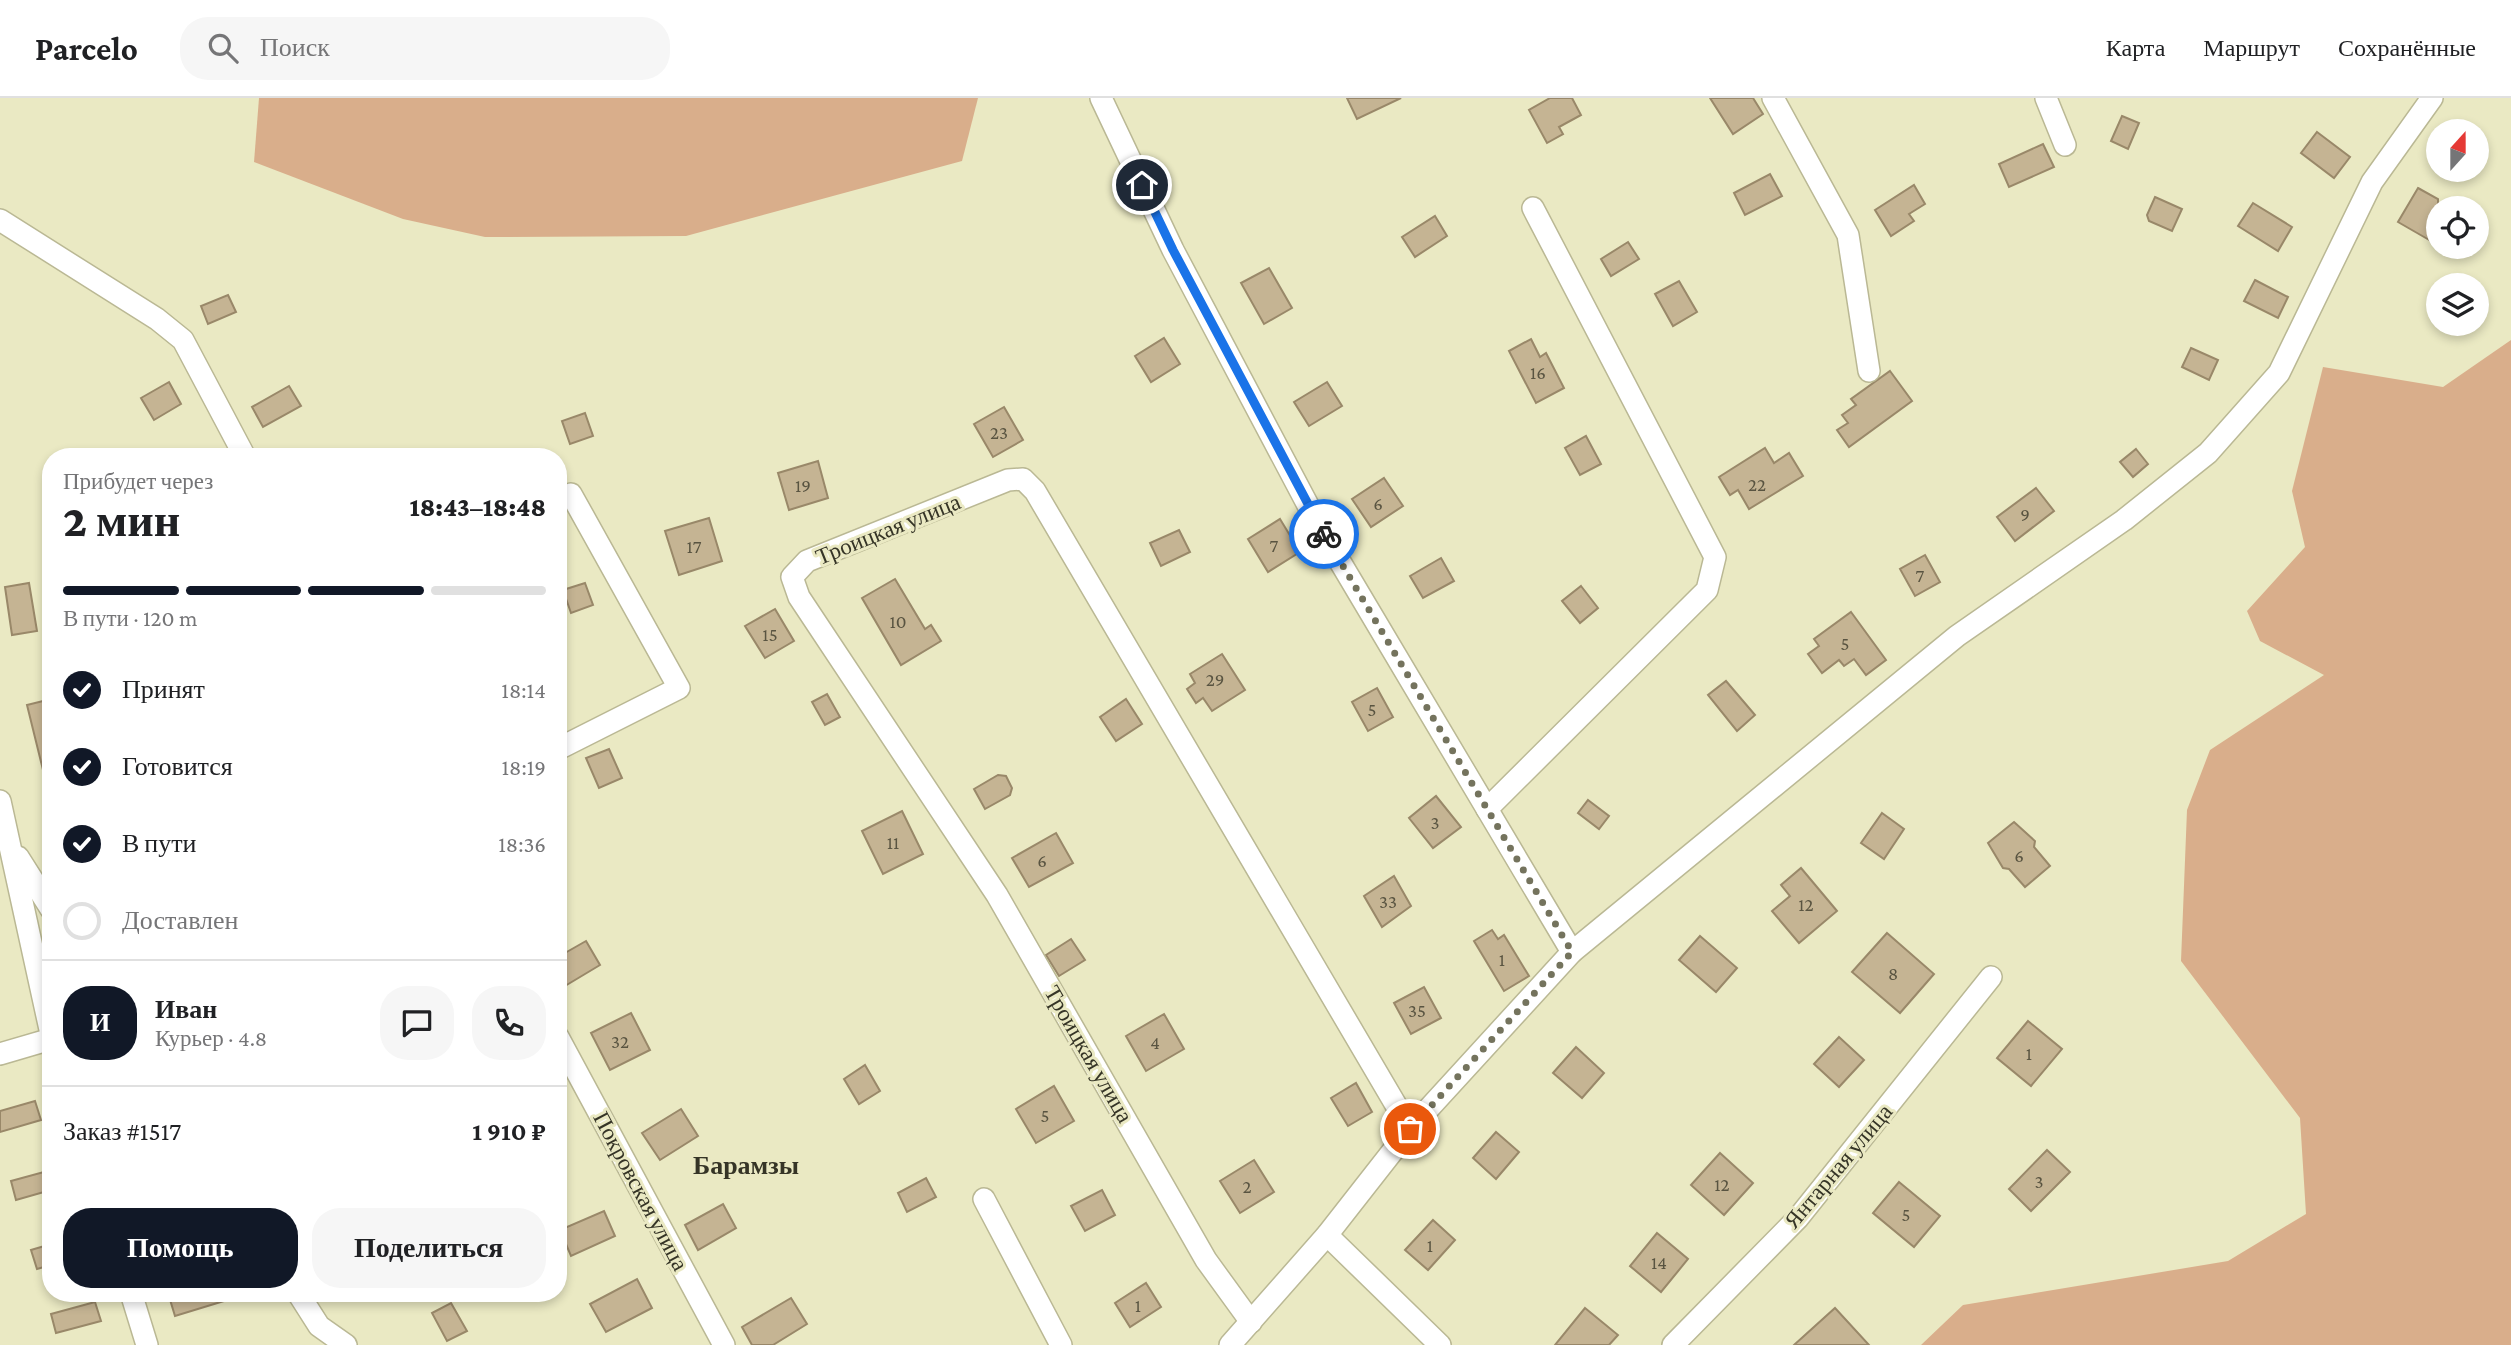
<!DOCTYPE html>
<html lang="ru">
<head>
<meta charset="utf-8">
<style>
  body { margin:0; font-family:"Crimson Pro",serif; background:#f6f6f6; color:#202124; height:100vh; display:flex; flex-direction:column; font-size:26px; white-space:nowrap }
  * { box-sizing:border-box; margin:0 }
  p { font-size:23px; color:#757577 }
  .icon { flex:none; width:38px; height:38px; fill:none; stroke:currentColor; stroke-width:2; stroke-linecap:round; stroke-linejoin:round }
  .map { position:relative; flex:1; overflow:hidden }
  .details { position:absolute; left:42px; top:350px; width:525px; height:854px; display:flex; flex-direction:column; background:#fff; border-radius:28px; box-shadow:0 4px 10px #0003 }
  .details>* { flex:none }
  .needle { width:46px; rotate:21deg }
  .fabs { position:absolute; left:2426px; top:21px; display:grid; gap:14px }
  .fabs a { display:grid; place-items:center; width:63px; height:63px; border-radius:50%; background:#fff; box-shadow:0 4px 10px #0003; font-size:35px }
  .pin { position:absolute; display:grid; place-items:center; width:60px; height:60px; color:#fff; margin:-30px; border:4px solid #fff; border-radius:50%; box-shadow:0 2px 7px #0007 }
  .courier { position:absolute; display:grid; place-items:center; width:70px; height:70px; margin:-35px; border:5px solid #1a73e8; border-radius:50%; background:#fff; color:#222; box-shadow:0 2px 9px #0007 }
  .overview em { font-style:normal; font-weight:800 }
  .overview div { display:flex; flex-direction:column-reverse }
  .overview { display:flex; align-items:center; justify-content:space-between; height:119px; padding:0 21px }
  h1 { font-size:46px; font-weight:800; line-height:52px }
  .bar { display:grid; grid-template-columns:repeat(4,1fr); gap:10px 7px; align-content:center; height:84px; padding:0 21px }
  .bar i { height:9px; border-radius:5px; background:#e0e0e0 }
  .bar .current { background:#111827 }
  .bar p { grid-column:span 4 }
  .line { display:flex; align-items:center; gap:18px; padding:0 21px; border-top:2px solid #e0e0e0 }
  .line div { flex:1 }
  .round { display:grid; place-items:center; flex:none; width:74px; height:74px; border-radius:28px; background:#f6f6f6 }
  ol { padding:0 21px; list-style:none }
  li { display:flex; align-items:center; gap:21px; height:77px }
  li p { margin-inline-start:auto }
  li .icon { padding:7px; border-radius:50%; background:#111827; color:#fff; stroke-width:4 }
  li:last-child { color:#757577 }
  li i { width:38px; height:38px; border:4px solid #e0e0e0; border-radius:50% }
  .primary-button { display:flex; gap:14px; margin-top:auto; padding:14px 21px }
  .primary-button a { flex:1; height:80px; border-radius:28px; background:#111827; color:#fff; font-size:28px; font-weight:800; line-height:80px; text-align:center }
  .primary-button a+a { background:#f6f6f6; color:#202124 }
  header { display:flex; align-items:center; gap:42px; box-sizing:border-box; height:98px; padding:0 35px; background:#fff; border-bottom:2px solid #e0e0e0 }
  header strong { font-size:33px }
  nav { display:flex; gap:38px; margin-inline-start:auto; font-size:24px }
  .search { width:490px; height:63px; background:#f6f6f6; display:flex; align-items:center; gap:18px; box-sizing:border-box; padding:0 24px; border-radius:28px; color:#757577; font-size:26px }
  .map>svg:first-child { display:block }
  .forest { fill:#d9ae8b }
  .building { fill:#c5b493; stroke:#998869; stroke-width:2 }
  .lines { fill:none; stroke-linecap:round; stroke-linejoin:round }
  .minor-casing { stroke:#bab894; stroke-width:24 }
  .minor { stroke:#fff; stroke-width:21 }
  .done { stroke:#74735d; stroke-width:7; stroke-dasharray:0 12.6 }
  .route { stroke:#1a73e8; stroke-width:9 }
  .labels { text-anchor:middle; stroke-width:6; stroke-linejoin:round; paint-order:stroke }
  .number-label { font-size:19px; fill:#595441 }
  .street-label { font-size:23px; fill:#353426; stroke:#eae9c3 }
  .quarter-label { font-size:26px; font-weight:bold; fill:#353426; stroke:#eae9c3 }
</style>
</head>
<body>
<header>
<strong>Parcelo</strong>
<div class="search"><svg class="icon" aria-label="search" viewBox="0 0 24 24"><circle cx="10" cy="10" r="6"/><path d="M15 15l6 6"/></svg>Поиск</div>
<nav><a>Карта</a><a>Маршрут</a><a>Сохранённые</a></nav>
</header>
<div class="map">
<svg width="2511" height="1247" viewBox="0 0 2511 1247">
  <rect width="100%" height="100%" fill="#eae9c3"/>
  <g class="forest">
    <path d="M259,0H978L962,63L686,138L485,139L403,121L254,64Z"/>
    <path d="M2511,242V1247H1921L1963,1207L2228,1163L2306,1116L2300,1020L2181,863L2187,712L2210,652L2324,577L2260,543L2247,513L2305,449L2292,393L2323,269L2443,289Z"/>
  </g>
  <g class="building">
    <path d="M1347,0H1401L1357,21Z"/>
    <path d="M1550,0H1572L1581,17L1559,29L1563,36L1547,45L1529,12Z"/>
    <path d="M1710,0H1753L1763,16L1733,36Z"/>
    <path d="M2122,18L2139,25L2128,51L2111,43Z"/>
    <path d="M2317,34L2350,59L2334,80L2301,55Z"/>
    <path d="M2043,46L2054,69L2009,89L1999,66Z"/>
    <path d="M1770,76L1782,98L1745,117L1734,95Z"/>
    <path d="M1914,87L1925,106L1909,116L1914,123L1891,138L1875,112Z"/>
    <path d="M2418,90L2438,101V131L2431,143L2398,124Z"/>
    <path d="M2155,99L2182,111L2172,133L2149,123L2147,117Z"/>
    <path d="M2253,105L2292,129L2278,153L2238,128Z"/>
    <path d="M1435,118L1447,138L1415,159L1402,139Z"/>
    <path d="M1628,144L1639,161L1611,178L1601,161Z"/>
    <path d="M1269,170L1292,210L1264,226L1241,185Z"/>
    <path d="M2255,182L2288,199L2278,220L2244,203Z"/>
    <path d="M1679,183L1697,214L1673,228L1655,196Z"/>
    <path d="M228,197L236,214L208,226L201,208Z"/>
    <path d="M1164,240L1180,266L1151,284L1135,258Z"/>
    <path d="M1531,241L1540,259L1546,255L1564,290L1536,305L1509,253Z"/>
    <path d="M2191,250L2218,262L2209,282L2182,269Z"/>
    <path d="M1890,273L1912,303L1849,349L1837,332L1848,325L1842,317L1856,307L1851,301Z"/>
    <path d="M169,284L181,306L154,322L141,300Z"/>
    <path d="M1327,284L1342,308L1309,328L1294,304Z"/>
    <path d="M289,288L301,308L263,329L252,309Z"/>
    <path d="M1004,309L1023,342L993,359L974,326Z"/>
    <path d="M585,315L593,338L570,346L562,323Z"/>
    <path d="M1586,338L1601,366L1580,377L1565,350Z"/>
    <path d="M1765,350L1774,365L1789,355L1803,378L1749,411L1738,392L1730,397L1719,379Z"/>
    <path d="M2136,351L2148,366L2133,379L2120,364Z"/>
    <path d="M818,363L828,400L789,412L778,375Z"/>
    <path d="M1384,380L1403,408L1371,429L1352,401Z"/>
    <path d="M2036,390L2054,413L2015,443L1997,419Z"/>
    <path d="M709,420L722,463L679,477L665,433Z"/>
    <path d="M1280,421L1300,454L1268,474L1248,441Z"/>
    <path d="M1179,432L1190,454L1161,468L1150,445Z"/>
    <path d="M1925,457L1940,484L1915,498L1900,471Z"/>
    <path d="M1441,460L1454,483L1423,500L1410,478Z"/>
    <path d="M895,481L925,531L931,527L941,543L901,567L862,500Z"/>
    <path d="M29,485L37,533L12,537L5,489Z"/>
    <path d="M585,485L593,507L571,515L563,492Z"/>
    <path d="M1581,488L1598,510L1580,525L1562,503Z"/>
    <path d="M775,511L794,543L765,560L745,528Z"/>
    <path d="M1851,514L1886,562L1866,577L1854,561L1844,568L1839,562L1822,575L1808,556L1819,548L1814,541Z"/>
    <path d="M1222,556L1245,592L1212,613L1203,600L1196,605L1187,591L1195,585L1190,576Z"/>
    <path d="M1726,583L1755,617L1737,633L1708,597Z"/>
    <path d="M1377,590L1393,619L1368,633L1352,604Z"/>
    <path d="M827,596L840,619L825,627L812,604Z"/>
    <path d="M51,601V675L44,676L27,607Z"/>
    <path d="M1126,601L1142,626L1116,643L1100,619Z"/>
    <path d="M609,651L622,680L599,690L586,660Z"/>
    <path d="M998,677L1006,678L1012,690L1010,697L985,711L974,691Z"/>
    <path d="M1436,698L1461,729L1433,750L1409,720Z"/>
    <path d="M1588,702L1609,718L1599,731L1578,715Z"/>
    <path d="M902,713L923,756L883,776L862,733Z"/>
    <path d="M1882,715L1904,731L1884,761L1861,745Z"/>
    <path d="M2014,724L2035,743L2034,749L2050,768L2025,789L2009,771L2003,770L1988,745Z"/>
    <path d="M1056,735L1073,765L1029,789L1012,760Z"/>
    <path d="M1801,770L1837,813L1799,845L1772,813L1790,798L1781,787Z"/>
    <path d="M1394,778L1411,808L1382,829L1364,798Z"/>
    <path d="M1492,832L1498,841L1504,837L1529,878L1504,893L1474,843Z"/>
    <path d="M1887,835L1934,876L1900,915L1852,874Z"/>
    <path d="M1700,838L1737,870L1716,894L1679,862Z"/>
    <path d="M1071,841L1085,862L1059,878L1046,857Z"/>
    <path d="M586,843L600,867L565,888L558,877V859Z"/>
    <path d="M1424,889L1441,920L1411,936L1394,905Z"/>
    <path d="M631,915L650,952L610,972L591,935Z"/>
    <path d="M1164,916L1184,951L1146,973L1126,938Z"/>
    <path d="M2028,923L2062,951L2031,988L1997,960Z"/>
    <path d="M1839,939L1864,962L1839,989L1814,966Z"/>
    <path d="M1576,949L1604,975L1582,1000L1553,975Z"/>
    <path d="M865,967L880,993L859,1006L844,981Z"/>
    <path d="M1356,985L1372,1014L1348,1028L1331,1000Z"/>
    <path d="M1054,988L1074,1023L1036,1045L1016,1011Z"/>
    <path d="M35,1003L41,1022L0,1034V1013Z"/>
    <path d="M681,1011L698,1038L660,1062L642,1035Z"/>
    <path d="M1496,1034L1519,1054L1496,1081L1473,1060Z"/>
    <path d="M2047,1052L2070,1074L2031,1113L2009,1091Z"/>
    <path d="M1720,1055L1753,1085L1724,1117L1691,1087Z"/>
    <path d="M1254,1062L1274,1094L1240,1115L1220,1083Z"/>
    <path d="M51,1072V1092L16,1102L11,1083Z"/>
    <path d="M926,1080L936,1099L907,1114L898,1095Z"/>
    <path d="M1899,1084L1940,1118L1914,1149L1873,1115Z"/>
    <path d="M1102,1092L1115,1117L1085,1133L1071,1108Z"/>
    <path d="M723,1106L736,1130L698,1152L685,1127Z"/>
    <path d="M604,1113L615,1138L571,1158L560,1132Z"/>
    <path d="M1433,1122L1455,1142L1428,1172L1405,1152Z"/>
    <path d="M1657,1135L1688,1161L1661,1194L1630,1168Z"/>
    <path d="M51,1146V1167L37,1171L31,1152Z"/>
    <path d="M637,1181L652,1210L606,1234L590,1206Z"/>
    <path d="M1146,1185L1161,1209L1130,1229L1115,1205Z"/>
    <path d="M168,1195H236L237,1199L175,1218Z"/>
    <path d="M791,1200L807,1226L773,1247H752L742,1229Z"/>
    <path d="M95,1204L101,1223L56,1235L51,1216Z"/>
    <path d="M451,1205L467,1233L447,1243L432,1215Z"/>
    <path d="M1585,1210L1618,1237L1609,1247H1555Z"/>
    <path d="M1835,1210L1869,1247H1794Z"/>
  </g>
  <g class="lines">
    <defs>
      <g id="minor">
        <path d="M1101,0L1173,152L1320,430L1572,854"/>
        <path d="M1773,0L1848,137L1869,273"/>
        <path d="M2046,0L2065,47"/>
        <path d="M0,122L157,221L183,242L245,359"/>
        <path d="M558,651L679,590L571,396"/>
        <path d="M0,703L51,936"/>
        <path d="M1487,711L1707,492L1715,459L1533,110"/>
        <path d="M18,759L51,811"/>
        <path d="M558,939L724,1247"/>
        <path d="M0,956L51,941"/>
        <path d="M984,1101L1061,1247"/>
        <path d="M1327,1137L1440,1247"/>
        <path d="M131,1195L147,1247"/>
        <path d="M298,1195L319,1228L346,1247"/>
        <path d="M1251,1224L1206,1162L997,797L799,499L792,479L807,463L1008,382L1023,381L1035,393L1410,1031"/>
        <path d="M1230,1247L1327,1137L1410,1031L1572,854L1957,538L2124,422L2208,355L2279,275L2372,84L2432,0"/>
        <path d="M1673,1247L1798,1120L1991,879"/>
      </g>
    </defs>
    <use href="#minor" class="minor-casing"/>
    <use href="#minor" class="minor"/>
  </g>
  <g class="lines">
    <path class="done" d="M1324,436L1572,854L1410,1031"/>
    <path class="route" d="M1142,87L1173,152L1324,436"/>
  </g>
  <g class="labels">
    <g class="number-label">
      <text x="1538" y="281">16</text>
      <text x="999" y="341">23</text>
      <text x="1757" y="393">22</text>
      <text x="803" y="394">19</text>
      <text x="1378" y="412">6</text>
      <text x="2025" y="423">9</text>
      <text x="1274" y="454">7</text>
      <text x="694" y="455">17</text>
      <text x="1920" y="484">7</text>
      <text x="898" y="530">10</text>
      <text x="770" y="543">15</text>
      <text x="1845" y="552">5</text>
      <text x="1215" y="588">29</text>
      <text x="1372" y="618">5</text>
      <text x="1435" y="731">3</text>
      <text x="893" y="751">11</text>
      <text x="2019" y="764">6</text>
      <text x="1042" y="769">6</text>
      <text x="1388" y="810">33</text>
      <text x="1806" y="813">12</text>
      <text x="1502" y="868">1</text>
      <text x="1893" y="882">8</text>
      <text x="1417" y="919">35</text>
      <text x="620" y="950">32</text>
      <text x="1155" y="951">4</text>
      <text x="2029" y="962">1</text>
      <text x="1045" y="1024">5</text>
      <text x="2039" y="1090">3</text>
      <text x="1722" y="1093">12</text>
      <text x="1247" y="1095">2</text>
      <text x="1906" y="1123">5</text>
      <text x="1430" y="1154">1</text>
      <text x="1659" y="1171">14</text>
      <text x="1138" y="1214">1</text>
    </g>
    <g class="street-label">
      <text transform="translate(888 431) rotate(-22)" y="8">Троицкая улица</text>
      <text transform="translate(1089 956) rotate(60)" y="8">Троицкая улица</text>
      <text transform="translate(1838 1068) rotate(-50)" y="8">Янтарная улица</text>
      <text transform="translate(641 1093) rotate(62)" y="8">Покровская улица</text>
    </g>
    <g class="quarter-label">
      <text x="746" y="1076">Барамзы</text>
    </g>
  </g>
</svg>
<div class="fabs">
<a><svg class="needle" viewBox="-14 -14 28 28"><path d="M0-13l5 13h-10z" fill="#e53935"/><path d="M0 13l5-13h-10z" fill="#757577"/></svg></a>
<a><svg class="icon" aria-label="locate" viewBox="0 0 24 24"><circle cx="12" cy="12" r="6"/><path d="M12 2v4M12 18v4M2 12h4M18 12h4"/></svg></a>
<a><svg class="icon" aria-label="layers" viewBox="0 0 24 24"><path d="M12 4l9 5-9 5-9-5zM3 14l9 5 9-5"/></svg></a>
</div>
<div class="pin" style="left:1410px;top:1031px;background:#ea580c"><svg class="icon" aria-label="bag" viewBox="0 0 24 24"><path d="M5 8h14l-1 12H6zM9 8a3 3 0 0 1 6 0"/></svg></div>
<div class="pin" style="left:1142px;top:87px;background:#1f2937"><svg class="icon" aria-label="home" viewBox="0 0 24 24"><path d="M3 11l9-7 9 7M6 9v11h12V9"/></svg></div>
<div class="courier" style="left:1324px;top:436px"><svg class="icon" aria-label="bike" viewBox="0 0 24 24"><circle cx="6" cy="16" r="4"/><circle cx="18" cy="16" r="4"/><path d="M6 16l4-8h5l3 8M10 8l3 8H6M13 5h3"/></svg></div>
<section class="details">
<div class="overview"><div><h1>2 мин</h1><p>Прибудет через</p></div><em>18:43–18:48</em></div>
<div class="bar"><i class="current"></i><i class="current"></i><i class="current"></i><i></i><p>В пути · 120 m</p></div>
<ol>
<li><svg class="icon" aria-label="check" viewBox="0 0 24 24"><path d="M5 12l5 5 9-10"/></svg>Принят<p>18:14</p></li>
<li><svg class="icon" aria-label="check" viewBox="0 0 24 24"><path d="M5 12l5 5 9-10"/></svg>Готовится<p>18:19</p></li>
<li><svg class="icon" aria-label="check" viewBox="0 0 24 24"><path d="M5 12l5 5 9-10"/></svg>В пути<p>18:36</p></li>
<li><i></i>Доставлен</li>
</ol>
<div class="line" style="height:126px"><b class="round" style="background:#111827;color:#fff">И</b><div><b>Иван</b><p>Курьер · 4.8</p></div><a class="round"><svg class="icon" aria-label="chat" viewBox="0 0 24 24"><path d="M4 5h16v11H9l-5 4z"/></svg></a><a class="round"><svg class="icon" aria-label="phone" viewBox="0 0 24 24"><path d="M5 4h4l2 5-3 2q2 4 5 5l2-3 5 2v4C11 20 4 13 5 4z"/></svg></a></div>
<div class="line" style="height:91px"><div>Заказ #1517</div><b>1 910 ₽</b></div>
<div class="primary-button"><a>Помощь</a><a>Поделиться</a></div>
</section>
</div>
</body>
</html>
